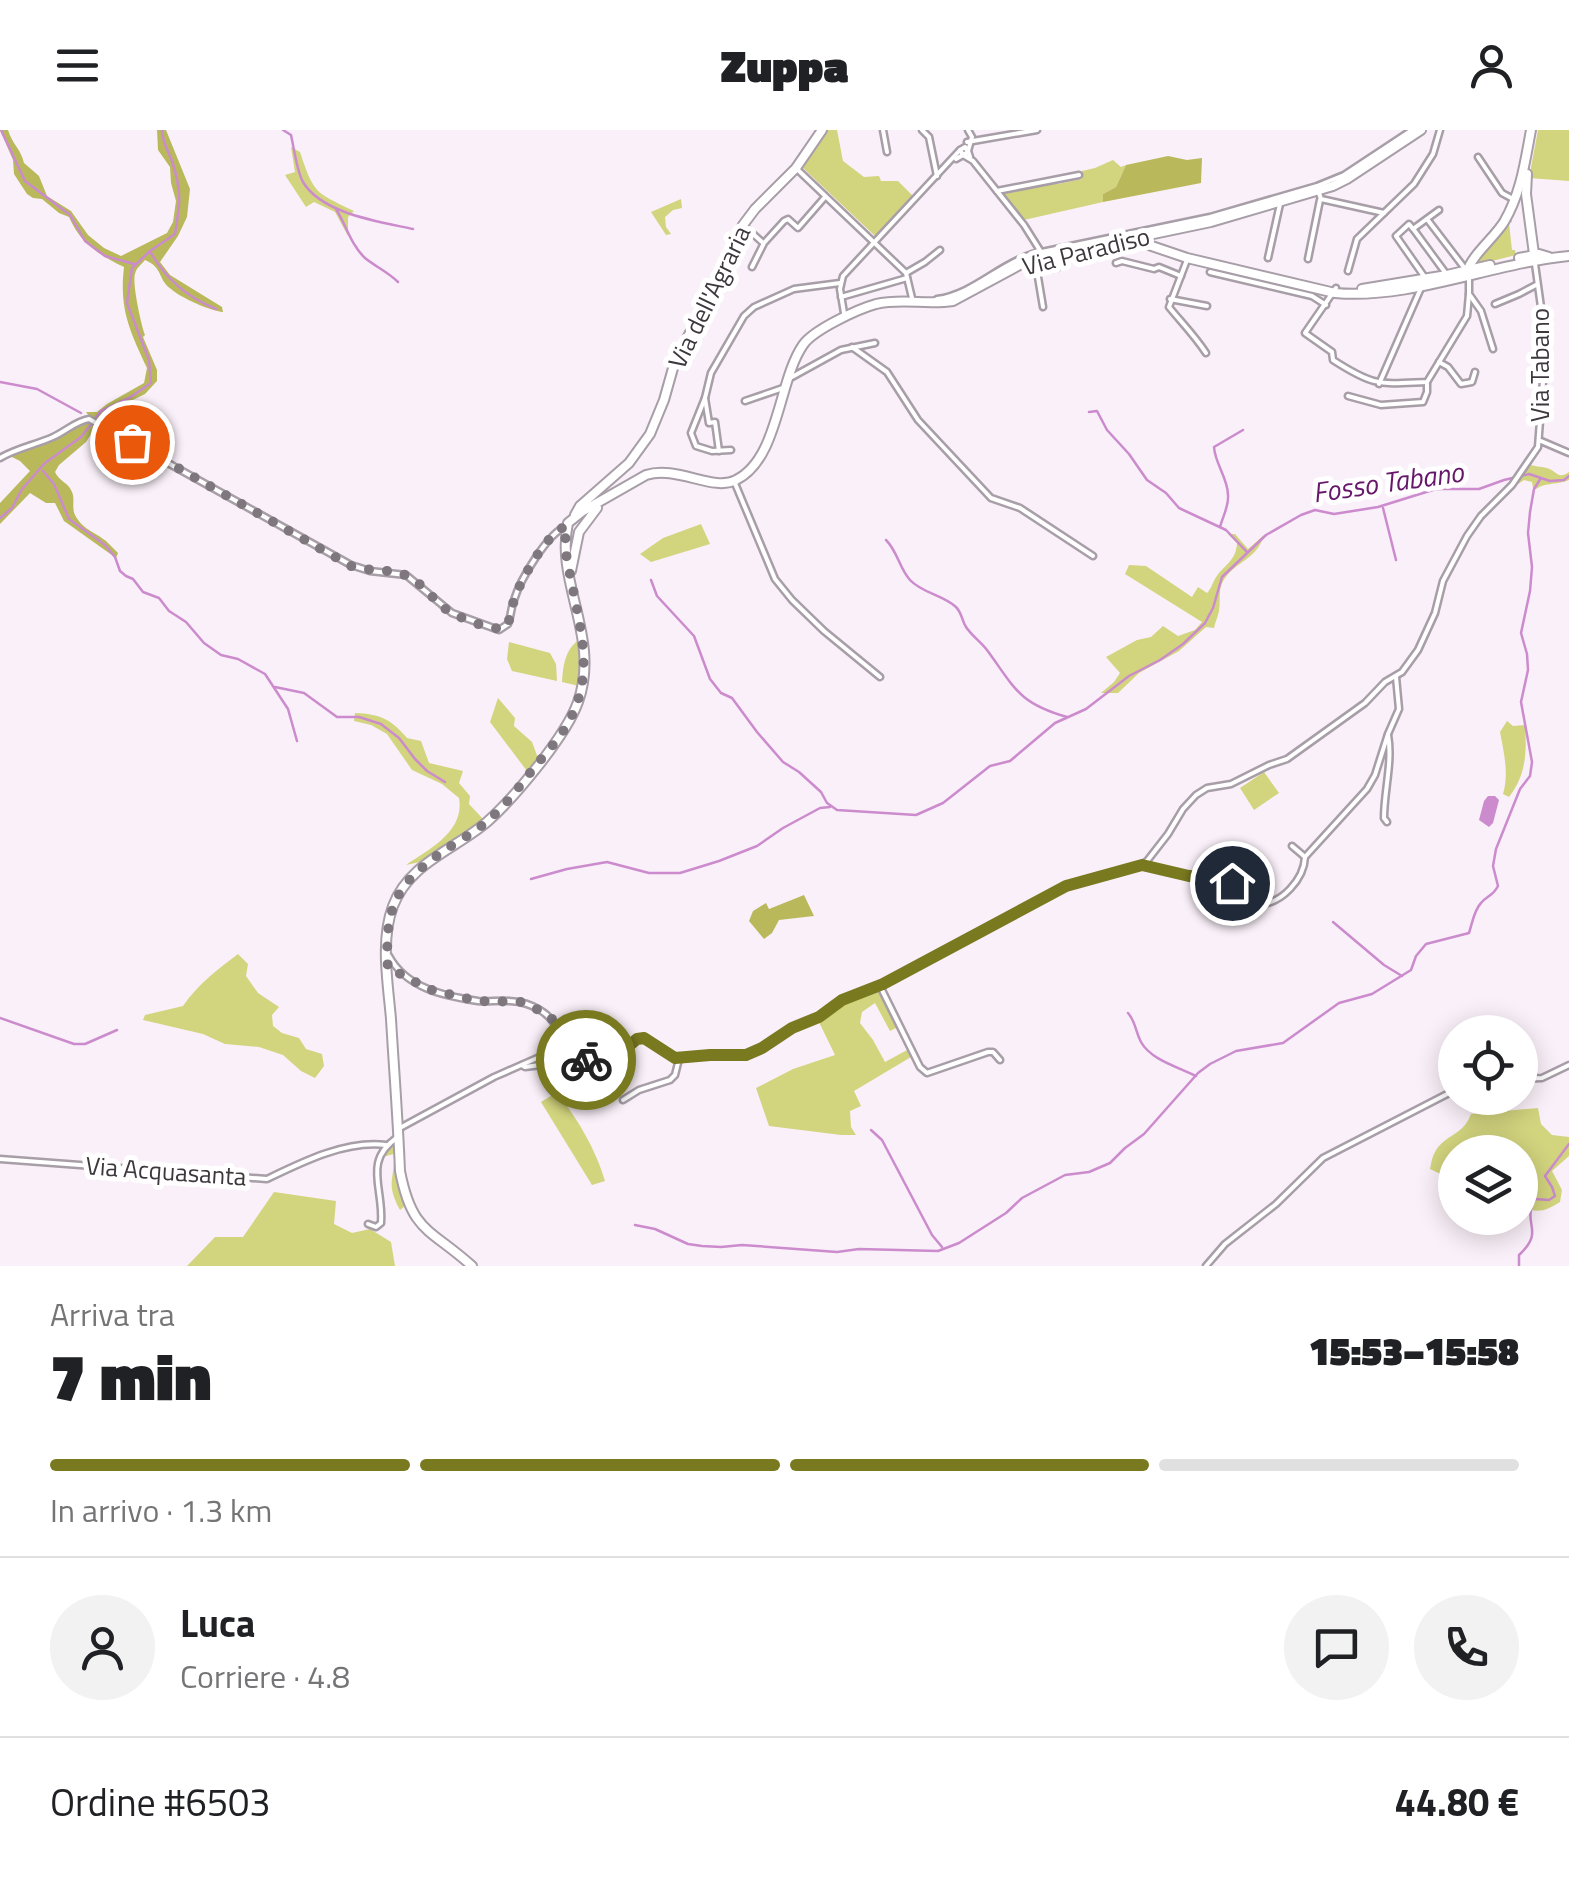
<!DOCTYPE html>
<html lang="it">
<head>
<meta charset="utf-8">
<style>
  body { margin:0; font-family:"Titillium Web",sans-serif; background:#f2f2f2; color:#202124; height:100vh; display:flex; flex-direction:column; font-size:38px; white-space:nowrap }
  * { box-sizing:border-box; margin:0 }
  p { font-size:32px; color:#757577 }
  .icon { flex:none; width:55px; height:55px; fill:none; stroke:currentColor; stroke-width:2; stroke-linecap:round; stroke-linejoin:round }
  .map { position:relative; height:1136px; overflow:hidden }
  .details { display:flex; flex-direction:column; background:#fff; flex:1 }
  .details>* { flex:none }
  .fabs { position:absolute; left:1438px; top:885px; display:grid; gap:20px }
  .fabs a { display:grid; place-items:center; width:100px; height:100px; border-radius:50%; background:#fff; box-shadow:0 5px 25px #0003; font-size:50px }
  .pin { position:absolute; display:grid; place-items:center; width:85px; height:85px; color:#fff; margin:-42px; border:5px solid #fff; border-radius:50%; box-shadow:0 2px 10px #0007 }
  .courier { position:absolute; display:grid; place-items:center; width:100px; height:100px; margin:-50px; border:8px solid #797920; border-radius:50%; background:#fff; color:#222; box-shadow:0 2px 12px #0007 }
  .headline em { font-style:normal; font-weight:800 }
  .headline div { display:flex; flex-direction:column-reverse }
  .headline { display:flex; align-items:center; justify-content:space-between; height:170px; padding:0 50px }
  h1 { font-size:65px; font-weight:800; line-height:75px }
  .bar { display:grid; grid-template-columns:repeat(4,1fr); gap:15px 10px; align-content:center; height:120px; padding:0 50px }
  .bar i { height:12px; border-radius:8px; background:#e0e0e0 }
  .bar .current { background:#797920 }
  .bar p { grid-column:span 4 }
  .line { display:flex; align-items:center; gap:25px; padding:0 50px; border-top:2px solid #e0e0e0 }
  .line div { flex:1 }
  .round { display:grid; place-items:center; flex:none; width:105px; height:105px; border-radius:52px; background:#f2f2f2 }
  header { display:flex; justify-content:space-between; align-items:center; height:130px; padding:0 50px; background:#fff; font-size:45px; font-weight:800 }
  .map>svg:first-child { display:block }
  .green { fill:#d3d47e }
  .forest { fill:#b9b95b }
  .water { fill:#cb8bcd }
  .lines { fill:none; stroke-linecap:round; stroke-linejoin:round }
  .stream { stroke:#cb8bcd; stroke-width:2.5 }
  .street-casing { stroke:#a79ea7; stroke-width:9 }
  .secondary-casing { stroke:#a79ea7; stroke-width:12 }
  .street { stroke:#fff; stroke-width:4 }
  .secondary { stroke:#fff; stroke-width:8 }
  .done { stroke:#7e787e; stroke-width:10; stroke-dasharray:0 18 }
  .route { stroke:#797920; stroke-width:12 }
  .labels { text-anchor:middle; stroke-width:10; stroke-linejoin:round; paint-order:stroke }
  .street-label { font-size:25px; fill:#3c383c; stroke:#fff }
  .water-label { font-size:28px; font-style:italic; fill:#651769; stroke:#fff }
</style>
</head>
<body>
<header><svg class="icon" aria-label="menu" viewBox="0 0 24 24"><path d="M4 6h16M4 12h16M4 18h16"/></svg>Zuppa<svg class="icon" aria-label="person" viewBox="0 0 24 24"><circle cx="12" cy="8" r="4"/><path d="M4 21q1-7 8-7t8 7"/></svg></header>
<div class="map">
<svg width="1569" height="1136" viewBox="0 0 1569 1136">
  <rect width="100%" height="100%" fill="#faf0f9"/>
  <g class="green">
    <path d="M825,0H837L843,31L864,47L879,46L881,51H898L914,67L875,106L802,37Z"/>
    <path d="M1538,0H1569V51L1529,48Z"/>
    <path d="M291,17L300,22C314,64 315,62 354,81L348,87V106L335,82L314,72L306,77L285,45L295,42Z"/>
    <path d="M1113,30L1121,37L1126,35L1116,57L1103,64V72L1024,90L1001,62L1054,51L1058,54L1082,49V41L1095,38Z"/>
    <path d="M681,69L682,78L673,80L665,87L666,97L671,104L666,105L651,82Z"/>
    <path d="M1511,85L1512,92L1509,93L1512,120H1515L1516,125L1472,136C1488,120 1502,105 1511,85Z"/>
    <path d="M1528,334C1535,337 1540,336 1547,338C1557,341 1558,350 1569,342V350C1558,355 1546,352 1536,359L1533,358L1532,352L1524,350L1515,356Z"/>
    <path d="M701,394L710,414L651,432L640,424L663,408Z"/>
    <path d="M1228,404H1235L1248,419L1264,405C1257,429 1237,431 1225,448C1217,459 1221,469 1219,481C1218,487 1215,492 1214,498L1206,497L1179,521L1139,543L1118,563H1101L1114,552L1120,543L1106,527L1137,510L1151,507L1163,496L1178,506L1195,500L1202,492L1125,444L1129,435L1146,436L1192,467L1198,457L1207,463C1211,459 1212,454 1215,449C1223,435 1236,432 1237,413Z"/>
    <path d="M580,509L582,523L579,556L562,552C563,535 565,519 580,509Z"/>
    <path d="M509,512L550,523L556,534L557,551L512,541L507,529Z"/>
    <path d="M498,568L515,588L514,596L532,612L538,628L527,641L490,592Z"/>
    <path d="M355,583C380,584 391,589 407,608L421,611L429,633L463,641L459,653L470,666L469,674L484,690L420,732L406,735C430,719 465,701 459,668L442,654L412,640L387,604L371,595L354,591Z"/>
    <path d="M1507,591L1513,596L1525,595C1527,623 1526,645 1509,667L1503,664C1509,644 1504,623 1500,602Z"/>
    <path d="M1264,642L1279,663L1254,680L1240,658Z"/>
    <path d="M238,824L248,834L246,846L258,863L279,877L272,885L273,896L282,903L299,908L306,919L322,924L324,936L315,948L301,941L283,925L259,917L225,914L203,904L143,890L145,885L183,876C197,855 218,839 238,824Z"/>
    <path d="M877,857L898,897L890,901L875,873L862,882L860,893L873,910L885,932L909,919L911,927L854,961L861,976L850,981L851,997L856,1005H841L769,996L756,958L793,939L835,925L818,890L845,870Z"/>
    <path d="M557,962C579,992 594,1016 605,1051L592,1055L541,972Z"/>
    <path d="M1538,978L1541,994L1552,1005L1569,1007V1026L1552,1041L1562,1060L1560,1072C1545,1082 1537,1083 1520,1077V1022H1455V1051L1430,1039C1431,1034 1432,1027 1435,1022C1445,1004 1463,1006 1471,984Z"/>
    <path d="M394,1012L398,1049L406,1075L400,1080C385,1052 395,1050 394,1024L382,1027L379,1032L383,1022Z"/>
    <path d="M274,1062L336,1071L334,1094L352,1103L370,1099L391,1112L395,1136H187L215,1107H243Z"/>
  </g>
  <g class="forest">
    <path d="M0,0H8C12,14 21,19 24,33L39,46L47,66L71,81L88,105L104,118L121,126L167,103L173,92L176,71L171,53L170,37L158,20L157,0H166L190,59L187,87L178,106L160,132L170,145L222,177L223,182C211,181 181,168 171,159C158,150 163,137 145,130C141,135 136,138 135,144C132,153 141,194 145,205L143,207L157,240V251L145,264L106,283L98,291L89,286L86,282H97L107,274L144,253L147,238C130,201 119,180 124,137C99,125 80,113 69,87L59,83L42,69L33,68L27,64L14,44L13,30Z"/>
    <path d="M1168,26L1187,30L1202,28L1201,53L1103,72V64L1116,57L1126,35Z"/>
    <path d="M85,290L97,295L86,312L59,335L55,342C59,351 67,352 71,360C76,368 71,376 75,385C83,400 95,402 106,411C110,415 114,419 118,423L116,428L64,391L55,373H46L30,363L0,394V373L30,341L20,331L8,325L17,320L50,310Z"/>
    <path d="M804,765L814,786L779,790L772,803L764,809L749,791L753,781L766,773L769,779Z"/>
  </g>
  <path class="water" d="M1488,666H1495L1499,670L1493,693L1489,697L1479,690L1484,671Z"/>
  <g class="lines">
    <g class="stream">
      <path d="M1,0L25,51L70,85L85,111L105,126L134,134"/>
      <path d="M283,0L291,5C294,18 297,42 303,52C322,84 381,92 413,99"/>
      <path d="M336,79C346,95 351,115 365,128C376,137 388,142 398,152"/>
      <path d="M151,123C167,150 187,167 216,179"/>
      <path d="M0,252L37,259L81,283"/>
      <path d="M1089,282L1097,281L1107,300L1129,324L1147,350L1166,363L1179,378L1226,400L1247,422"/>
      <path d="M43,341L54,354L69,389L105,415L115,427L120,441L126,446L133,449L143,462L159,468L169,481L186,492L204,513L221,525L238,529L265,544L288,579L297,611"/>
      <path d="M1383,378L1396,430"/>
      <path d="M0,388L12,378L22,359L45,333L81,307L101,281L129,268L151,253L149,230L127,173L132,138L150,121L175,104C180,74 182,61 172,31C168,20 162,12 162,0"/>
      <path d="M1220,397C1223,386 1229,376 1228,365C1228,348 1215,334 1214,317L1243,300"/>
      <path d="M886,410C898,422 899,438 910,450C922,463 943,465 956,477C962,483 962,491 966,497C972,506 981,512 987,520C1015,558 1018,573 1067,587"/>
      <path d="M651,450L657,466L694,506L710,549L721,563L732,568L757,602L783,632L799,642L821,662L827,673L837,680L916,685L943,673L990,636L1010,631L1055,593L1086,579L1129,546L1160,530L1183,514L1205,493L1213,478L1222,447L1266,405L1301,385L1315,380L1334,384L1378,377L1436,359H1479L1504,350L1529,344L1550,351L1564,350L1569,346"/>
      <path d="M275,557L304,563L337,587H359L381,594L399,608L415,629L427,641L445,652"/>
      <path d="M531,749L567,739L607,732L649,743H680L719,731L757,716L783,698L820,678L830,677"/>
      <path d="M1333,792L1384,835L1402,846"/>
      <path d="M1128,883C1136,892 1135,901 1141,912C1151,930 1178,937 1196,946"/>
      <path d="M0,888L74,914H85L117,900"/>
      <path d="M871,1000L882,1010L932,1105L942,1117"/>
      <path d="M635,1095L655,1099L688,1114L702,1116L721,1117L742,1115L837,1122L859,1119L938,1121L959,1113L1006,1083L1022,1068L1065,1045L1089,1042L1110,1033L1125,1018L1144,1004L1198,943L1210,934L1236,921L1283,913L1339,873L1372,864L1411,840L1416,826L1426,814L1469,803C1472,794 1474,780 1481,773C1488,765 1493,766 1498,756L1493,736L1496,719L1520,659L1530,646L1532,632L1521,572L1528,540L1527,524L1521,503L1530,461L1532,437L1528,403L1530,382L1534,359L1541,348"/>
      <path d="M1519,1136V1125C1546,1100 1521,1095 1535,1069L1549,1070L1555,1066L1552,1057L1545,1046L1569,1014"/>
    </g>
    <defs>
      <g id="street">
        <path d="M883,0L887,22"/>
        <path d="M922,0L929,7L937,46"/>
        <path d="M968,0L972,7L968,21L970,27"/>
        <path d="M967,12L1037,0"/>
        <path d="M965,17L968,22L963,25L960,20Z"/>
        <path d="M1478,27L1502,63L1513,69"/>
        <path d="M956,29L963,25L973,31L1024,95L1041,122"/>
        <path d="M798,40L906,143L912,168"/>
        <path d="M997,61L1079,45"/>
        <path d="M1319,63L1321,69L1384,83"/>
        <path d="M1427,89L1466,140"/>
        <path d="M743,95L762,112"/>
        <path d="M1414,100L1447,145"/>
        <path d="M1268,128L1280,74"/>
        <path d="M1308,129L1320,70"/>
        <path d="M1187,130L1169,177C1182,193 1195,206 1206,223"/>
        <path d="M1116,133L1122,131L1154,139L1159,137L1181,146"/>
        <path d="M752,137L764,113L784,91L788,89L798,98L825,67"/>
        <path d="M1348,141L1357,109L1414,54L1433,24L1440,0"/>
        <path d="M1210,142L1312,166L1326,175"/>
        <path d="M906,143L925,132L940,120"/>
        <path d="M1469,146V164L1481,181L1493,219"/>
        <path d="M1426,149L1396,106L1409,94L1413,99L1439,80"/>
        <path d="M1336,158L1305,203L1332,222L1333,230C1375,257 1379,254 1427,252L1467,186L1469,164"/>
        <path d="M841,167L907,148"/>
        <path d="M937,169C973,164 998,135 1032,124L1210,87L1317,56L1344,45L1412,0"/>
        <path d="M1170,169L1207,176"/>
        <path d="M1495,174L1519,164L1536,155"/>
        <path d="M1043,177L1037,141L1057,138L1055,124"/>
        <path d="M844,183L840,159L843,146L960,20"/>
        <path d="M852,217L887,242L918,290L991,368L1020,378L1093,426"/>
        <path d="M1439,232L1448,237L1461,254L1472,252L1475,242"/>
        <path d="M792,247L841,220L875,213"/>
        <path d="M1379,254L1421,158"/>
        <path d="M1348,266L1381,275L1423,272L1427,262V254"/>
        <path d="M705,268L709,293L715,292L719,321"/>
        <path d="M745,271L783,258"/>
        <path d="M1541,311L1569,323"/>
        <path d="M731,320L712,321L696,316L691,303L705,268L711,243L744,186L754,177L794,159L840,153"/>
        <path d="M0,328C17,318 35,315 53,307C66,301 76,291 89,289L351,435L370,441L406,445L452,483L499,500L508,494C511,486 511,478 514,470C520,450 548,402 567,396"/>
        <path d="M734,351L775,449L792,470L824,501L880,547"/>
        <path d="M1387,692L1384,688C1384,661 1393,631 1388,605"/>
        <path d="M1292,716L1305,727"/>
        <path d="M1142,735L1189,746L1221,748L1232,753L1259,774C1282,774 1304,749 1305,727L1367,659L1375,645L1388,604L1399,579L1396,547"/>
        <path d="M389,826C406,858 444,866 478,871C488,872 499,870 510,871C530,872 554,883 558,904L552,920L544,925L494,947L398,999"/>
        <path d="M880,856L920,937L927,943L988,922H993L1000,930"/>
        <path d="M560,906L587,930"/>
        <path d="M522,935L525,937L618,925L637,909L644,908L675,928L710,925L738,926L754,922L792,898L819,887L842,870L883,854L1066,756L1141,735L1147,731L1168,704L1183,679L1196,665L1207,658L1231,654L1269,635L1287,629L1365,573L1385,552L1402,542L1418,520L1435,483L1443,451L1467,406L1481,386L1512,355L1538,317L1545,225L1542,184L1535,134"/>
        <path d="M1520,949L1542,948L1569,935"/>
        <path d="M623,970L639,960L670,950L675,945L679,929"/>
        <path d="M0,1029L267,1049C302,1032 346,1010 386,1015"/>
        <path d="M368,1094L376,1097L381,1093C384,1058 362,1031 398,1007"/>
        <path d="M1206,1136L1225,1114L1276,1074L1323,1028L1455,960"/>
      </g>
      <g id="secondary">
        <path d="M1527,44L1526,64L1534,124"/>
        <path d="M1134,110L1187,128L1335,163C1411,170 1493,133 1569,126"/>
        <path d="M1519,128L1539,124L1549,127"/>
        <path d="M1467,142C1471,126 1494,108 1504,92C1521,63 1525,32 1531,0"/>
        <path d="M1362,159L1447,145L1490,135"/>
        <path d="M575,385L580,376L629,333L650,304L664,270L675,231L722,142L743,95L755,79L796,38L822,0"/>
        <path d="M571,441L579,402L597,378"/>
        <path d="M472,1136C430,1098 412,1103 400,1041C398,990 394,940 391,889C388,853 380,811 393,776C409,733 454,720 487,692C515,667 566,606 578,572C601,508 555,453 568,393L583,381L646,345C677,335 713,362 736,350C779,329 778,251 803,215C813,200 858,179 876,174C901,168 927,175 953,171L1029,130L1211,92L1333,56L1347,49L1421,0"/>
      </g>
    </defs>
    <use href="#street" class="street-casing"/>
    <use href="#secondary" class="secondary-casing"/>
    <use href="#street" class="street"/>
    <use href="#secondary" class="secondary"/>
  </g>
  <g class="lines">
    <path class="done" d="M132,312L351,436C369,442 391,438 407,446C422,453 432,468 444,478C457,487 490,501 505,498C512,488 511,478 515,467C522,448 548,401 567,396C563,415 567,430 571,449C580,498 595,544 569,591C561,607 548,621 537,634C521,654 506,676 486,692C475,702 460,710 448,718C395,754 384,777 388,840L401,844L428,859L477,871L522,872L545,883L552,889L558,904L586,930"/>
    <path class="route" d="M586,930L618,925L637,909L644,908L675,928L710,925H746L762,918L792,898L819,887L842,870L883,854L1066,756L1142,735L1189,746L1222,748L1232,753"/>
  </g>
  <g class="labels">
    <g class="street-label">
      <text transform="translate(1086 121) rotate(-14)" y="9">Via Paradiso</text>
      <text transform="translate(709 167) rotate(-64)" y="9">Via dell'Agraria</text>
      <text transform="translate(1540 235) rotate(-90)" y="9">Via Tabano</text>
      <text transform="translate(166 1041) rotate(4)" y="9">Via Acquasanta</text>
    </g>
    <g class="water-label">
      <text transform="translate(1388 352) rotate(-8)" y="10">Fosso Tabano</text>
    </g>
  </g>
</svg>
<div class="fabs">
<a><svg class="icon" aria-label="locate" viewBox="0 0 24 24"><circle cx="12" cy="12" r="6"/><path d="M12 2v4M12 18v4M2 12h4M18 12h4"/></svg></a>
<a><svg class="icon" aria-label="layers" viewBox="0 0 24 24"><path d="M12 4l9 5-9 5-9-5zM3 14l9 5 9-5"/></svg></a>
</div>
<div class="pin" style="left:132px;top:312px;background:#ea580c"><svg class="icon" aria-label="bag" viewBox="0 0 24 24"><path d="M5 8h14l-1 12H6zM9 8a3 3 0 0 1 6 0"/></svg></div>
<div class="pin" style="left:1232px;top:753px;background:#1f2937"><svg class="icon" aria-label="home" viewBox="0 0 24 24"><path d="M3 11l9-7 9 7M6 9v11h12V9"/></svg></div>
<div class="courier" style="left:586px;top:930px"><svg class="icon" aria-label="bike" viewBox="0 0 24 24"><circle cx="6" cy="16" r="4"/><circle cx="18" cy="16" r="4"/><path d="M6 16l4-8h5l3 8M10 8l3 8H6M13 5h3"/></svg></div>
</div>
<section class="details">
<div class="headline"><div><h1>7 min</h1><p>Arriva tra</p></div><em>15:53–15:58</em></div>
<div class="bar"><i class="current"></i><i class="current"></i><i class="current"></i><i></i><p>In arrivo · 1.3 km</p></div>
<div class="line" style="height:180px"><a class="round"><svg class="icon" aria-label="person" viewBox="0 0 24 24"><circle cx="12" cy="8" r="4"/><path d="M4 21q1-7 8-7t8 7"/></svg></a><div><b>Luca</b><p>Corriere · 4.8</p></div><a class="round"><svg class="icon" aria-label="chat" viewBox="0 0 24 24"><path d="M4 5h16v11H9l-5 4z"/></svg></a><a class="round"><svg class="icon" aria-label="phone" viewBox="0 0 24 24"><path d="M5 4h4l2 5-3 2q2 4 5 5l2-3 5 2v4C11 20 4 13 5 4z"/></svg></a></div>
<div class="line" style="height:130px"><div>Ordine #6503</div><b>44.80 €</b></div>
</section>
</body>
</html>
